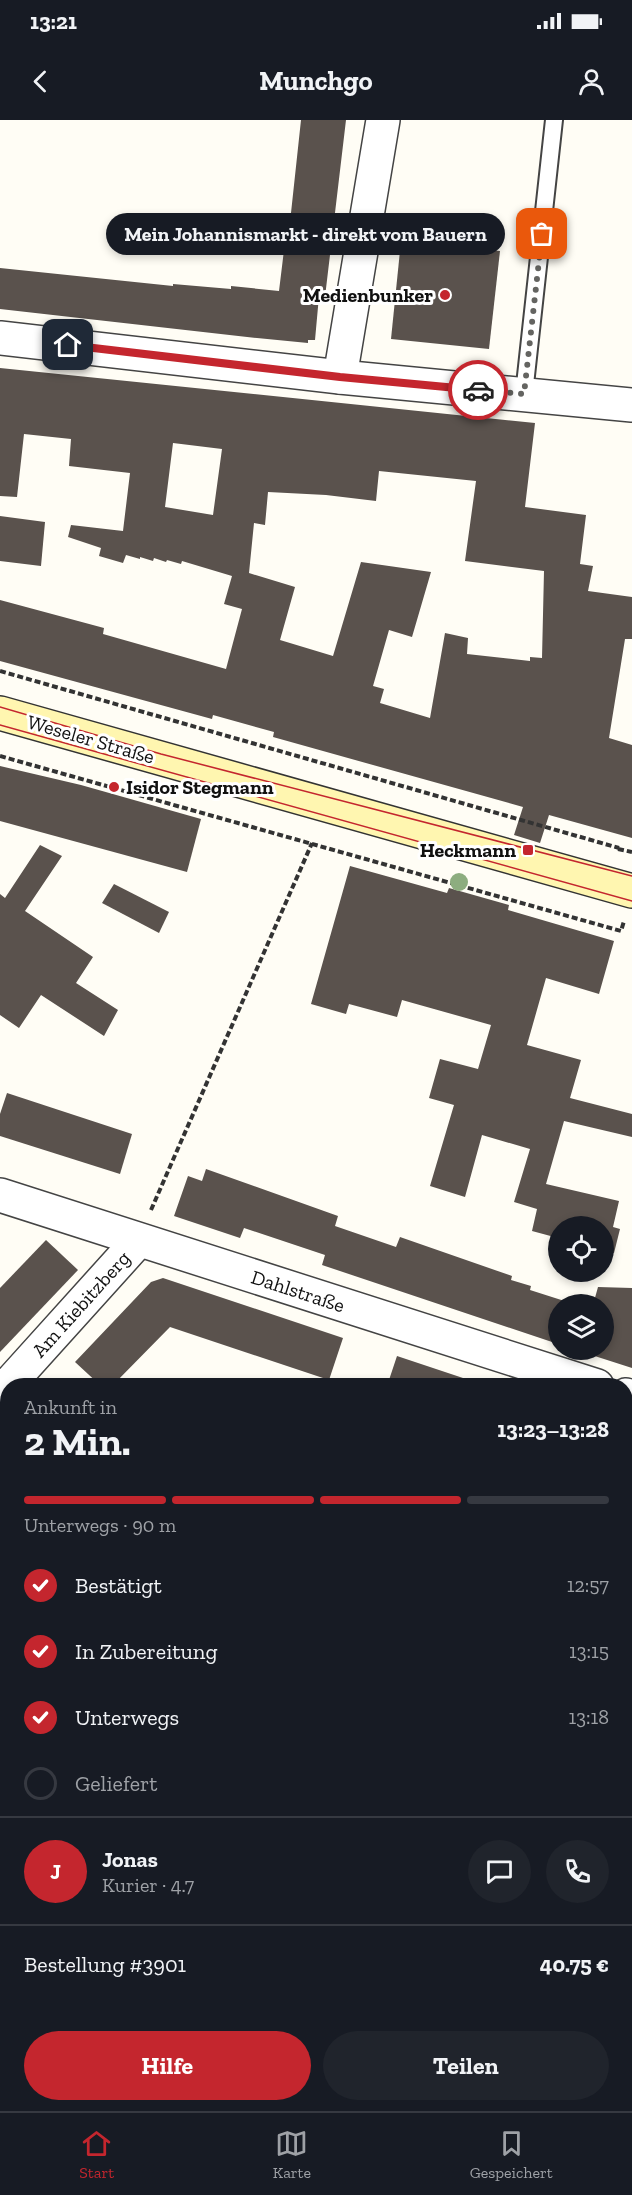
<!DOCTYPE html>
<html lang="de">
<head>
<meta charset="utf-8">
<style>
  body { margin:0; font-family:"Zilla Slab",serif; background:#20242c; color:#f1f3f6; height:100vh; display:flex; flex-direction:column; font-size:22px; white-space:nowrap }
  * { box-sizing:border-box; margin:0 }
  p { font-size:20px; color:#9ea1a6 }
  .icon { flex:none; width:33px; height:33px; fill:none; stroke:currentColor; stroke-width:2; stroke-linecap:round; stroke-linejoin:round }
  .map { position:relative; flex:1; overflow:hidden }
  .panel { position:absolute; left:0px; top:1258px; width:633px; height:734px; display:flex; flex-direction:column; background:#171b24; border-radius:24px 24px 0 0; box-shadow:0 3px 9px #0003 }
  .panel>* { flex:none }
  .tools { position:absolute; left:548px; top:1096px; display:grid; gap:12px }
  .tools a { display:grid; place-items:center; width:66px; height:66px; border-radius:50%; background:#171b24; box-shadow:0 3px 9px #0003; font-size:30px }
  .pin { position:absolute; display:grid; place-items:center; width:51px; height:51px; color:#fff; margin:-26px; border-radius:12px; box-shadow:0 3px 9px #0006 }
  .courier { position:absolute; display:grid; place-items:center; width:60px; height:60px; margin:-30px; border:4px solid #c4262e; border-radius:50%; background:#fff; color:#222; box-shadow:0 2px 8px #0007 }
  .bubble { position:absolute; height:42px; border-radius:21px; background:#171b24; box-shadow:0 3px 9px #0003; font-size:20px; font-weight:700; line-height:42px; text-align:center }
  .head em { font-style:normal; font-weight:700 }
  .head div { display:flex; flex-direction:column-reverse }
  .head { display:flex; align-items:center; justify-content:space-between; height:102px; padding:0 24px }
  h1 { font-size:39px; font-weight:700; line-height:45px }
  .bar { display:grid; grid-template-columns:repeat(4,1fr); gap:9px 6px; align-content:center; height:72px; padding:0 24px }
  .bar i { height:8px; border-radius:4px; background:#363941 }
  .bar .on { background:#c4262e }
  .bar p { grid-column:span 4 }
  .line { display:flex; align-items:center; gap:15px; padding:0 24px; border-top:2px solid #363941 }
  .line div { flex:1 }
  .round { display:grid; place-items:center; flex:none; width:63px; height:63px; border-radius:32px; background:#20242c }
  ol { padding:0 24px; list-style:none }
  li { display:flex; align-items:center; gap:18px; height:66px }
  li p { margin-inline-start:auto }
  li .icon { padding:6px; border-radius:50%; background:#c4262e; color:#fff; stroke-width:4 }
  li:last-child { color:#9ea1a6 }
  li i { width:33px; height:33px; border:3px solid #363941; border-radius:50% }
  .action { display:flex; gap:12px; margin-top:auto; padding:12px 24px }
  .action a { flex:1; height:69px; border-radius:36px; background:#c4262e; color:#fff; font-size:24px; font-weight:700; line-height:69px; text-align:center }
  .action a+a { background:#20242c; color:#f1f3f6 }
  .status { display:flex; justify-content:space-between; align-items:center; height:42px; padding:0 30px; background:#171b24; direction:ltr }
  .status svg { height:16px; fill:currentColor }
  header { display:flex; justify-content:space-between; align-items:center; height:78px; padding:0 24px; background:#171b24; font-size:27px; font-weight:700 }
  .dock { display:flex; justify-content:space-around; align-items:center; height:84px; border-top:2px solid #363941; background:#171b24; font-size:16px; color:#9ea1a6 }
  .dock a { display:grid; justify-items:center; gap:3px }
  .dock .on { color:#c4262e }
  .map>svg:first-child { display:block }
  .green { fill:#d5ebbd }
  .building { fill:#5a524d; fill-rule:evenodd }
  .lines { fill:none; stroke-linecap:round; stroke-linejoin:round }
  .service-casing { stroke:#444; stroke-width:20 }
  .minor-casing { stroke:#444; stroke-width:36 }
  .secondary-casing { stroke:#333; stroke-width:36 }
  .path { stroke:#333; stroke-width:4; stroke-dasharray:6 3; stroke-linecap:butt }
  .service { stroke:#fff; stroke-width:16 }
  .minor { stroke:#fff; stroke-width:33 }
  .secondary { stroke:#fff6b0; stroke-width:33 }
  .tram { stroke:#c4262e; stroke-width:1.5 }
  .tree { fill:#8dad7f }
  .done { stroke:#646461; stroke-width:6; stroke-dasharray:0 10.8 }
  .route { stroke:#c4262e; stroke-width:8 }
  .poi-dot { fill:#c4262e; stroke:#fff; stroke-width:2 }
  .labels { text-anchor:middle; stroke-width:6; stroke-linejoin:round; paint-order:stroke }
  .poi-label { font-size:20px; font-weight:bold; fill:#111; stroke:#fff; text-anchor:end }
  .street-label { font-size:20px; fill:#111; stroke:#fff }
</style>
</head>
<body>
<div class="status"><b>13:21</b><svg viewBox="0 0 49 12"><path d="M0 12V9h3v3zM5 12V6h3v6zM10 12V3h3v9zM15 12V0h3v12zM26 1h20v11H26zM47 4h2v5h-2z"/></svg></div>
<header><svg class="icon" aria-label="back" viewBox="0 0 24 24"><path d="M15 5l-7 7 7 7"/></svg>Munchgo<svg class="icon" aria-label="person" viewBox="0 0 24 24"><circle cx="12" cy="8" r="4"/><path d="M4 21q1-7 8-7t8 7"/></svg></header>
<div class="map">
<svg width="632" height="1991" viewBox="0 0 632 1991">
  <rect width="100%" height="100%" fill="#fffdf5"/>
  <path class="green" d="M0,1851L7,1859L8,1984L126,1985L132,1991H0Z"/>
  <g class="building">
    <path d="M301,0H346L325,177L319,176L315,220H308V223L257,218L0,189V148L173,166V164L231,169V166L279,171L284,130H287Z"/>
    <path d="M401,121L500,131L489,229L391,219Z"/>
    <path d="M0,248L535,303L525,387L586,395L580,444L593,446L588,471L632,477V519H625L609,618L632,625V718L549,695L540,723L514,715L523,687L273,617L274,612L213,595L212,599L0,541V480L104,508L103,514L226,549L242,489L224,484L232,456L182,441L181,444L167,440L166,442L154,438L153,441L140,437V439L126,435L123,443L99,436L101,428L68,417L71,405L123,411L130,353L69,346L71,319L24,314L17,377L0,376ZM173,323L222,329L213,395L165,387ZM379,351L476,361L465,441L544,451L542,538L530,537V541L467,534L468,518L445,513L430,598L380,583L384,569L373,566L389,510L412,517L431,452L361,442L333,536L280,520L295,467L249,453L254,403L265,405L268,372L326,375L376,381Z"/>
    <path d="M0,396L45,402L41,446L0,441Z"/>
    <path d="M0,646L81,665L201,699L187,752L0,701Z"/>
    <path d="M40,725L62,736L25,791L93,837L76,863L118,890L104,916L41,875L19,908L0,895V774L5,778Z"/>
    <path d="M350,746L447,773L449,768L509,785L508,790L614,821L599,874L546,858L527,925L581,940L570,978L632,994V1017L564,1001L546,1064L619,1081L613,1107L620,1109L614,1133L603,1130V1107H558V1118L532,1111L537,1089L514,1082L530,1029L482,1015L465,1077L430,1066L454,985L429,978L440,939L478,949L491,905L402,880L397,897L349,884L346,894L311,884Z"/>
    <path d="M114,764L169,792L159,813L102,783Z"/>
    <path d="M7,973L132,1014L120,1054L0,1016V994Z"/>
    <path d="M206,1049L338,1096L335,1106L396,1127L400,1117L512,1156L511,1160L531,1166L530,1170L577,1185H558V1224L322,1145L325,1135L244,1108L240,1118L174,1096L188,1056L202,1061Z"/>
    <path d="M46,1120L78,1150L0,1232V1168Z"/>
    <path d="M163,1158L343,1218L329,1260L170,1207L112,1266H101L75,1242L151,1162Z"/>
    <path d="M598,1167L632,1168V1248L576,1230H603V1185H593Z"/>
    <path d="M397,1236L472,1261V1266H387Z"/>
  </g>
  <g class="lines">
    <defs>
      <path id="service" d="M524,274L554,0"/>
      <g id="minor">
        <path d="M0,218L340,257L632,285"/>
        <path d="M340,257L383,0"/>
        <path d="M0,1075L597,1266"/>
        <path d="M0,1274L138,1121"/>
        <path d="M626,1275L632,1277"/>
        <path d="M0,1375L8,1382"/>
        <path d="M626,1964L632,1933"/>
        <path d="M582,1984L588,1991"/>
        <path d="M620,1991L621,1984"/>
      </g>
      <path id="secondary" d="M0,593L632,771"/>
    </defs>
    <use href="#service" class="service-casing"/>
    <use href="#minor" class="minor-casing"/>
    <use href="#secondary" class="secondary-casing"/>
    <g class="path">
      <path d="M0,551L619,728"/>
      <path d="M0,636L621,811L624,801"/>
      <path d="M618,729L632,732"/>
      <path d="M151,1090L312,723"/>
      <path d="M0,1896L8,1907"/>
      <path d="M61,1984L66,1991"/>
    </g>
    <use href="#service" class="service"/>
    <use href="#minor" class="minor"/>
    <use href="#secondary" class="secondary"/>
    <g class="tram">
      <path d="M0,587L161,634L632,756"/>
      <path d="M0,605L632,781"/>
    </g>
  </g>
  <circle class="tree" cx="459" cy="762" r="9"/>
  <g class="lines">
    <path class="done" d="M478,270L524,274L542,114"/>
    <path class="route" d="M68,225L340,257L478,270"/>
  </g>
  <g class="poi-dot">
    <circle cx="445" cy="175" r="6"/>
    <circle cx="114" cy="667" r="6"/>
    <rect x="522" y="724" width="12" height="12" rx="3"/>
  </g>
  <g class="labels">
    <g class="poi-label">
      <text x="433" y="182">Medienbunker</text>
      <text x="126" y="674" text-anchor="start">Isidor Stegmann</text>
      <text x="516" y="737">Heckmann</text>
    </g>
    <g class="street-label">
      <text transform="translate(91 619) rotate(16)" y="7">Weseler Straße</text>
      <text transform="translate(298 1171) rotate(18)" y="7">Dahlstraße</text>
      <text transform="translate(81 1184) rotate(-48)" y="7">Am Kiebitzberg</text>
    </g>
  </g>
</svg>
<div class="tools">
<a><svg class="icon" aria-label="locate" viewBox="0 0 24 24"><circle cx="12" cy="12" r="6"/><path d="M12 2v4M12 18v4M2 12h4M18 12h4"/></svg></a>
<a><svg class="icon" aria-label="layers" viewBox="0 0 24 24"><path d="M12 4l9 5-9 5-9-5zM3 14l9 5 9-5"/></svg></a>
</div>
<div class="pin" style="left:542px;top:114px;background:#ea580c"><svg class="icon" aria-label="bag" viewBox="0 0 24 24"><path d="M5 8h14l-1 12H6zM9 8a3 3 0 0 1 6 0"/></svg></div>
<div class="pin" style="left:68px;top:225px;background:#1f2937"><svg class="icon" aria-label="home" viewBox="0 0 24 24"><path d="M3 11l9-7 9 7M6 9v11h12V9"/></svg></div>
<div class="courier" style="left:478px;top:270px"><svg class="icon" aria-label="car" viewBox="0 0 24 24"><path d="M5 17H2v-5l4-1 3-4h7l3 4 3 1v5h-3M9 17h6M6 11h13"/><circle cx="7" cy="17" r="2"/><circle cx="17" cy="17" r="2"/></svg></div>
<div class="bubble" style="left:106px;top:93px;width:399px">Mein Johannismarkt - direkt vom Bauern</div>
<section class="panel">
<div class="head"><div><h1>2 Min.</h1><p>Ankunft in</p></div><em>13:23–13:28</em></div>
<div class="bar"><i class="on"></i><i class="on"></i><i class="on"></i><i></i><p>Unterwegs · 90 m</p></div>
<ol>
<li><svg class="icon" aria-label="check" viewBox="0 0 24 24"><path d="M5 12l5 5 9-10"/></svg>Bestätigt<p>12:57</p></li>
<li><svg class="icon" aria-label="check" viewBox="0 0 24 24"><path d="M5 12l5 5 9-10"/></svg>In Zubereitung<p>13:15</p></li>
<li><svg class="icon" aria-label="check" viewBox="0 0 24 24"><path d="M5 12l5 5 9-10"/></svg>Unterwegs<p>13:18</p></li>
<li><i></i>Geliefert</li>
</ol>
<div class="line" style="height:108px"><b class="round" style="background:#c4262e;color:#fff">J</b><div><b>Jonas</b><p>Kurier · 4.7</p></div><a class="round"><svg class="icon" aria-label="chat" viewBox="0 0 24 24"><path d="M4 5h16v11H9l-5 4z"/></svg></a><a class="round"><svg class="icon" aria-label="phone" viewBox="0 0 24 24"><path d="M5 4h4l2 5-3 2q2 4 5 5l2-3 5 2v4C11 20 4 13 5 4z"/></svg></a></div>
<div class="line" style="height:78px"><div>Bestellung #3901</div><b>40.75 €</b></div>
<div class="action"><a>Hilfe</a><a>Teilen</a></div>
</section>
</div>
<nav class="dock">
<a class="on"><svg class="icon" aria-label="home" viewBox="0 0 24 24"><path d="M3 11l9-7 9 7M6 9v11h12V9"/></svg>Start</a>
<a><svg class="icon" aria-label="map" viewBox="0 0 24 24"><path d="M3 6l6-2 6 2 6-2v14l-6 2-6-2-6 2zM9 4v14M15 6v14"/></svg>Karte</a>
<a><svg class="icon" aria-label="saved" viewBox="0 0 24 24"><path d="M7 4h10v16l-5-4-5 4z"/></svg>Gespeichert</a>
</nav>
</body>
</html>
